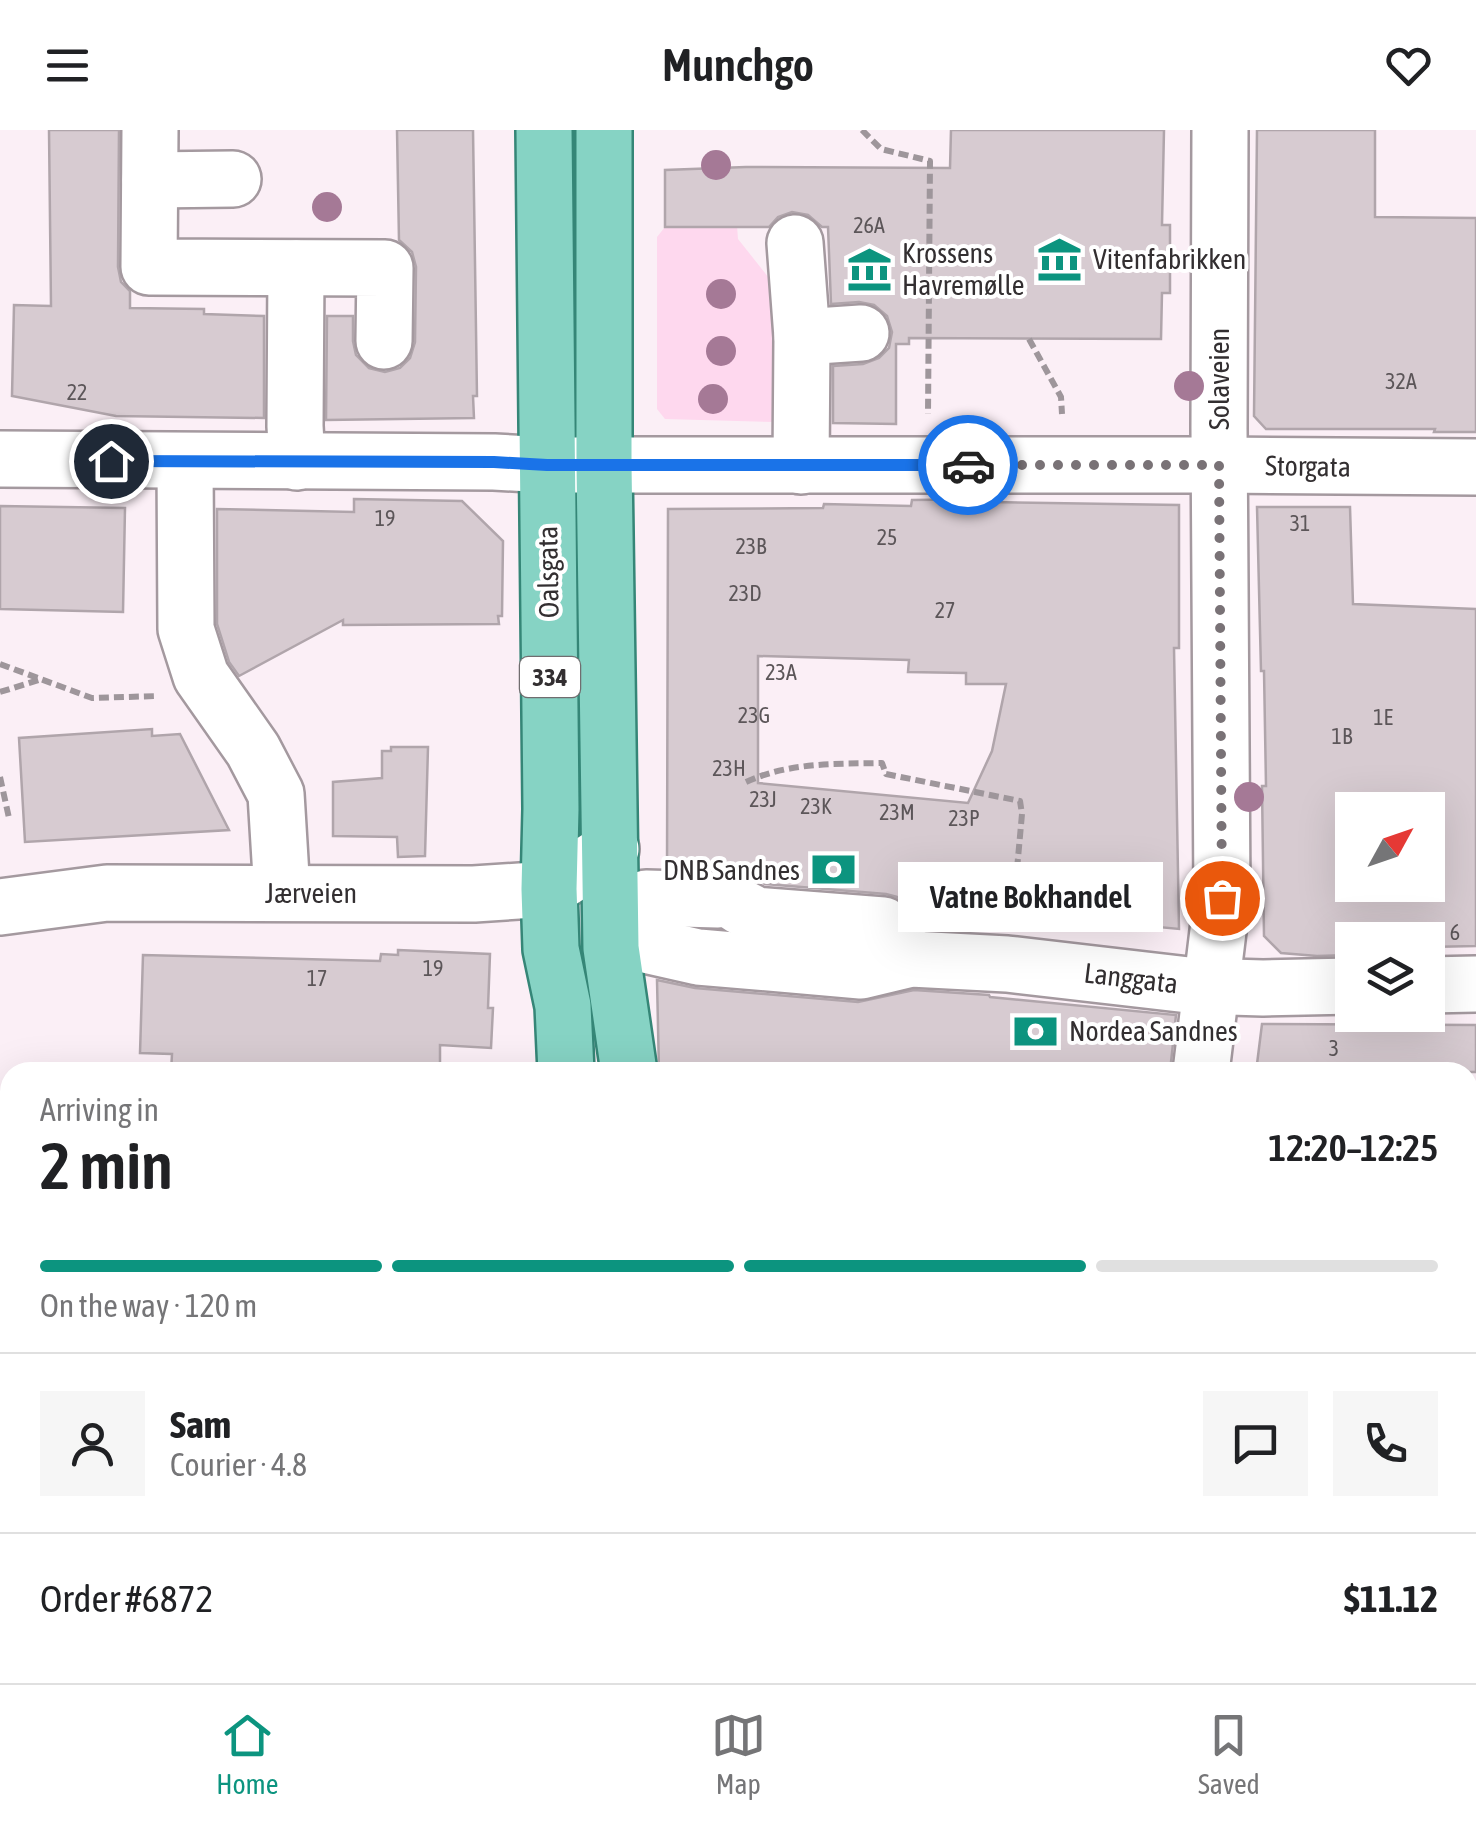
<!DOCTYPE html>
<html lang="en">
<head>
<meta charset="utf-8">
<style>
  body { margin:0; font-family:"Asap Condensed",sans-serif; background:#f6f6f6; color:#202124; height:100vh; display:flex; flex-direction:column; font-size:38px; white-space:nowrap }
  * { box-sizing:border-box; margin:0 }
  p { font-size:32px; color:#757577 }
  .icon { flex:none; width:55px; height:55px; fill:none; stroke:currentColor; stroke-width:2; stroke-linecap:round; stroke-linejoin:round }
  .map { position:relative; flex:1; overflow:hidden }
  .side { position:absolute; left:0px; top:932px; width:1478px; height:622px; display:flex; flex-direction:column; background:#fff; border-radius:30px 30px 0 0; box-shadow:0 10px 40px #0002 }
  .side>* { flex:none }
  .needle { width:65px; rotate:50deg }
  .controls { position:absolute; left:1335px; top:662px; display:grid; gap:20px }
  .controls a { display:grid; place-items:center; width:110px; height:110px; border-radius:0px; background:#fff; box-shadow:0 10px 40px #0002; font-size:50px }
  .pin { position:absolute; display:grid; place-items:center; width:85px; height:85px; color:#fff; margin:-42px; border:5px solid #fff; border-radius:50%; box-shadow:0 2px 10px #0007 }
  .courier { position:absolute; display:grid; place-items:center; width:100px; height:100px; margin:-50px; border:8px solid #1a73e8; border-radius:50%; background:#fff; color:#222; box-shadow:0 2px 12px #0007 }
  .bubble { position:absolute; height:70px; border-radius:0px; background:#fff; box-shadow:0 10px 40px #0002; font-size:32px; font-weight:600; line-height:70px; text-align:center }
  .headline em { font-style:normal; font-weight:600 }
  .headline div { display:flex; flex-direction:column-reverse }
  .headline { display:flex; align-items:center; justify-content:space-between; height:170px; padding:0 40px }
  h1 { font-size:65px; font-weight:600; line-height:75px }
  .bar { display:grid; grid-template-columns:repeat(4,1fr); gap:15px 10px; align-content:center; height:120px; padding:0 40px }
  .bar i { height:12px; border-radius:8px; background:#e0e0e0 }
  .bar .selected { background:#0c947f }
  .bar p { grid-column:span 4 }
  .line { display:flex; align-items:center; gap:25px; padding:0 40px; border-top:2px solid #e0e0e0 }
  .line div { flex:1 }
  .round { display:grid; place-items:center; flex:none; width:105px; height:105px; border-radius:0px; background:#f6f6f6 }
  header { display:flex; justify-content:space-between; align-items:center; height:130px; padding:0 40px; background:#fff; font-size:45px; font-weight:600 }
  .tab-bar { display:flex; justify-content:space-around; align-items:center; height:140px; border-top:2px solid #e0e0e0; background:#fff; font-size:28px; color:#757577 }
  .tab-bar a { display:grid; justify-items:center; gap:5px }
  .tab-bar .selected { color:#0c947f }
  .map>svg:first-child { display:block }
  .green { fill:#fed8ee }
  .building { fill:#d7cbd1; stroke:#b0a5ab; stroke-width:2.5; fill-rule:evenodd }
  .lines { fill:none; stroke-linecap:round; stroke-linejoin:round }
  .minor-casing { stroke:#a4999f; stroke-width:60 }
  .major-casing { stroke:#358677; stroke-width:60 }
  .path { stroke:#9e969b; stroke-width:6; stroke-dasharray:10 5; stroke-linecap:butt }
  .minor { stroke:#fff; stroke-width:55 }
  .major { stroke:#86d3c4; stroke-width:55 }
  .tree { fill:#a57996 }
  .done { stroke:#797276; stroke-width:10; stroke-dasharray:0 18 }
  .route { stroke:#1a73e8; stroke-width:12 }
  .labels { text-anchor:middle; stroke-width:8; stroke-linejoin:round; paint-order:stroke }
  .number-label { font-size:22px; fill:#5c5659 }
  .shield { fill:#fff; stroke:#706d6f; stroke-width:2.5 }
  .shield-label { font-size:25px; font-weight:bold; fill:#332f31 }
  .poi-label { font-size:28px; fill:#332f31; stroke:#fff; text-anchor:start }
  .street-label { font-size:28px; fill:#332f31; stroke:#fff }
</style>
</head>
<body>
<header><svg class="icon" aria-label="menu" viewBox="0 0 24 24"><path d="M4 6h16M4 12h16M4 18h16"/></svg>Munchgo<svg class="icon" aria-label="heart" viewBox="0 0 24 24"><path d="M12 20l-8-8c-3-5 5-10 8-4 3-6 11-1 8 4z"/></svg></header>
<div class="map">
<svg width="1476" height="1553" viewBox="0 0 1476 1553">
  <rect width="100%" height="100%" fill="#fbeff6"/>
  <path class="green" d="M733,41L738,109L773,153L779,187L775,292L665,289L657,279V107L665,97H697Z"/>
  <g class="building">
    <path d="M49,0H119L118,137L121,152L130,161V178L204,179V184L264,186V288L116,286L12,266L14,175L51,176Z"/>
    <path d="M397,0H473L477,266H473L474,288L326,290L327,186H353V211L356,225L369,238L385,242L400,238L410,228L415,212L416,137L412,122L399,110Z"/>
    <path d="M951,0H1164L1162,95H1170V163H1162L1161,209L909,208V214H896V294L833,293V236L863,234L879,228L889,218L892,202L887,186L874,175L859,172L831,174L828,97H822L808,85L792,82L778,87L769,97H665V40L746,37L950,38Z"/>
    <path d="M1257,0H1375V87L1476,88V302H1434L1435,299H1266L1254,286Z"/>
    <path d="M354,369L462,371L503,411L502,486H498L499,494L343,495V490L239,546L229,532L217,494V379L354,382Z"/>
    <path d="M992,369V372L1179,375V518H1174L1179,799L1007,783L1006,791L948,786L946,800L926,798L907,775L897,767L886,764L765,754L753,748L719,739L667,737L668,379L823,378L824,374L911,376L912,370ZM758,526L909,530L908,542L966,543V554H1006L992,621L968,673L758,653Z"/>
    <path d="M0,376L125,378L123,482L0,479Z"/>
    <path d="M1257,377H1350L1353,474L1476,479V816L1428,817V810H1352V825L1317,826L1281,823L1264,806L1262,656H1266L1264,541H1261ZM1352,680H1428V755H1352Z"/>
    <path d="M152,599V606L180,604L229,700L25,712L19,608Z"/>
    <path d="M391,617H428L425,726L398,727L397,707L333,706V652L382,648V621H391Z"/>
    <path d="M398,820L490,824L488,878H493L491,918L440,915V942H171L172,924L140,923L143,825L380,831L381,824L398,825Z"/>
    <path d="M657,850L695,858L858,872L914,860L989,865L990,867L1176,885L1170,942H659Z"/>
    <path d="M1262,894L1476,895V942H1256Z"/>
  </g>
  <g class="lines">
    <defs>
      <g id="minor">
        <path d="M150,0L149,137L385,138L384,211"/>
        <path d="M150,50L233,49"/>
        <path d="M795,113L802,207L801,336"/>
        <path d="M296,138L295,296L297,332"/>
        <path d="M802,207L861,203"/>
        <path d="M0,329L494,332L547,335H1219L1476,337"/>
        <path d="M185,332L186,499L201,546L253,620L276,664L282,763"/>
        <path d="M646,768L718,770"/>
        <path d="M739,776L756,785L883,795L911,829"/>
        <path d="M0,777L107,763L474,764L549,759L611,719"/>
        <path d="M645,815L698,827L861,841L911,829L1007,834L1197,856L1263,858L1352,856"/>
        <path d="M1428,855L1476,854"/>
        <path d="M1201,942L1222,768L1219,299L1220,0"/>
        <path d="M1235,1545L1476,1550"/>
        <path d="M198,1553V1545"/>
        <path d="M1124,1553L1126,1545"/>
      </g>
      <g id="major">
        <path d="M544,0L551,679L549,759L551,819L563,876L566,942"/>
        <path d="M604,0V334L611,818L629,942"/>
        <path d="M0,1400L10,1401"/>
        <path d="M0,1462L10,1463"/>
        <path d="M561,1553L563,1545"/>
        <path d="M613,1553L614,1545"/>
      </g>
    </defs>
    <use href="#minor" class="minor-casing"/>
    <use href="#major" class="major-casing"/>
    <g class="path">
      <path d="M862,0L881,19L930,31L928,284"/>
      <path d="M1029,209L1061,267L1062,284"/>
      <path d="M0,534L92,568L158,566"/>
      <path d="M0,562L42,549"/>
      <path d="M0,647L9,688"/>
      <path d="M746,652C790,632 835,634 882,633L886,644L1020,671L1022,684L1013,783"/>
      <path d="M1468,1155H1476"/>
      <path d="M1468,1379L1476,1380"/>
    </g>
    <use href="#minor" class="minor"/>
    <use href="#major" class="major"/>
  </g>
  <g class="tree">
    <circle cx="716" cy="35" r="15"/>
    <circle cx="327" cy="77" r="15"/>
    <circle cx="721" cy="164" r="15"/>
    <circle cx="721" cy="221" r="15"/>
    <circle cx="1189" cy="256" r="15"/>
    <circle cx="713" cy="269" r="15"/>
    <circle cx="1249" cy="667" r="15"/>
  </g>
  <g class="lines">
    <path class="done" d="M968,335H1219L1222,768"/>
    <path class="route" d="M111,331L494,332L547,335H968"/>
  </g>
  <defs>
    <symbol id="museum-bare" viewBox="-9 -9 18 18"><path d="M0-6L6-3V-2H-6V-3ZM-5-1h2V3h-2ZM-1-1h2V3h-2ZM3-1h2V3H3ZM-6 4H6V6H-6Z" fill="#0c947f" stroke="#fff" stroke-width="2.5" paint-order="stroke"/></symbol>
    <symbol id="bank-bare" viewBox="-9 -9 18 18"><path d="M-6-4H6V4H-6ZM0-2.3a2.3 2.3 0 1 0 0 4.6a2.3 2.3 0 1 0 0-4.6Z" fill="#0c947f" stroke="#fff" stroke-width="2.5" paint-order="stroke"/></symbol>
  </defs>
  <g fill-rule="evenodd">
    <use href="#museum-bare" x="1028" y="98" width="63" height="63"/>
    <use href="#museum-bare" x="838" y="108" width="63" height="63"/>
    <use href="#bank-bare" x="802" y="708" width="63" height="63"/>
    <use href="#bank-bare" x="1004" y="870" width="63" height="63"/>
  </g>
  <g class="labels">
    <g class="number-label">
      <text x="869" y="103">26A</text>
      <text x="1401" y="259">32A</text>
      <text x="77" y="270">22</text>
      <text x="385" y="396">19</text>
      <text x="1300" y="401">31</text>
      <text x="887" y="415">25</text>
      <text x="751" y="424">23B</text>
      <text x="745" y="471">23D</text>
      <text x="945" y="488">27</text>
      <text x="781" y="550">23A</text>
      <text x="754" y="593">23G</text>
      <text x="1383" y="595">1E</text>
      <text x="1342" y="614">1B</text>
      <text x="729" y="646">23H</text>
      <text x="763" y="677">23J</text>
      <text x="816" y="684">23K</text>
      <text x="897" y="690">23M</text>
      <text x="964" y="696">23P</text>
      <text x="1455" y="810">6</text>
      <text x="433" y="846">19</text>
      <text x="317" y="856">17</text>
      <text x="1334" y="926">3</text>
    </g>
    <rect class="shield" x="520" y="527" width="60" height="40" rx="8"/>
    <g class="shield-label">
      <text x="550" y="556">334</text>
    </g>
    <g class="poi-label">
      <text x="902" y="133">Krossens<tspan x="902" dy="32">Havremølle</tspan></text>
      <text x="1093" y="139">Vitenfabrikken</text>
      <text x="800" y="750" text-anchor="end">DNB Sandnes</text>
      <text x="1069" y="911">Nordea Sandnes</text>
    </g>
    <g class="street-label">
      <text transform="translate(1219 249) rotate(-90)" y="10">Solaveien</text>
      <text transform="translate(1308 336) rotate(1)" y="10">Storgata</text>
      <text transform="translate(548 442) rotate(-91)" y="10">Oalsgata</text>
      <text x="311" y="773">Jærveien</text>
      <text transform="translate(1131 848) rotate(7)" y="10">Langgata</text>
    </g>
  </g>
</svg>
<div class="controls">
<a><svg class="needle" viewBox="-14 -14 28 28"><path d="M0-13l5 13h-10z" fill="#e53935"/><path d="M0 13l5-13h-10z" fill="#757577"/></svg></a>
<a><svg class="icon" aria-label="layers" viewBox="0 0 24 24"><path d="M12 4l9 5-9 5-9-5zM3 14l9 5 9-5"/></svg></a>
</div>
<div class="pin" style="left:1222px;top:768px;background:#ea580c"><svg class="icon" aria-label="bag" viewBox="0 0 24 24"><path d="M5 8h14l-1 12H6zM9 8a3 3 0 0 1 6 0"/></svg></div>
<div class="pin" style="left:111px;top:331px;background:#1f2937"><svg class="icon" aria-label="home" viewBox="0 0 24 24"><path d="M3 11l9-7 9 7M6 9v11h12V9"/></svg></div>
<div class="courier" style="left:968px;top:335px"><svg class="icon" aria-label="car" viewBox="0 0 24 24"><path d="M5 17H2v-5l4-1 3-4h7l3 4 3 1v5h-3M9 17h6M6 11h13"/><circle cx="7" cy="17" r="2"/><circle cx="17" cy="17" r="2"/></svg></div>
<div class="bubble" style="left:898px;top:732px;width:265px">Vatne Bokhandel</div>
<section class="side">
<div class="headline"><div><h1>2 min</h1><p>Arriving in</p></div><em>12:20–12:25</em></div>
<div class="bar"><i class="selected"></i><i class="selected"></i><i class="selected"></i><i></i><p>On the way · 120 m</p></div>
<div class="line" style="height:180px"><a class="round"><svg class="icon" aria-label="person" viewBox="0 0 24 24"><circle cx="12" cy="8" r="4"/><path d="M4 21q1-7 8-7t8 7"/></svg></a><div><b>Sam</b><p>Courier · 4.8</p></div><a class="round"><svg class="icon" aria-label="chat" viewBox="0 0 24 24"><path d="M4 5h16v11H9l-5 4z"/></svg></a><a class="round"><svg class="icon" aria-label="phone" viewBox="0 0 24 24"><path d="M5 4h4l2 5-3 2q2 4 5 5l2-3 5 2v4C11 20 4 13 5 4z"/></svg></a></div>
<div class="line" style="height:130px"><div>Order #6872</div><b>$11.12</b></div>
</section>
</div>
<nav class="tab-bar">
<a class="selected"><svg class="icon" aria-label="home" viewBox="0 0 24 24"><path d="M3 11l9-7 9 7M6 9v11h12V9"/></svg>Home</a>
<a><svg class="icon" aria-label="map" viewBox="0 0 24 24"><path d="M3 6l6-2 6 2 6-2v14l-6 2-6-2-6 2zM9 4v14M15 6v14"/></svg>Map</a>
<a><svg class="icon" aria-label="saved" viewBox="0 0 24 24"><path d="M7 4h10v16l-5-4-5 4z"/></svg>Saved</a>
</nav>
</body>
</html>
